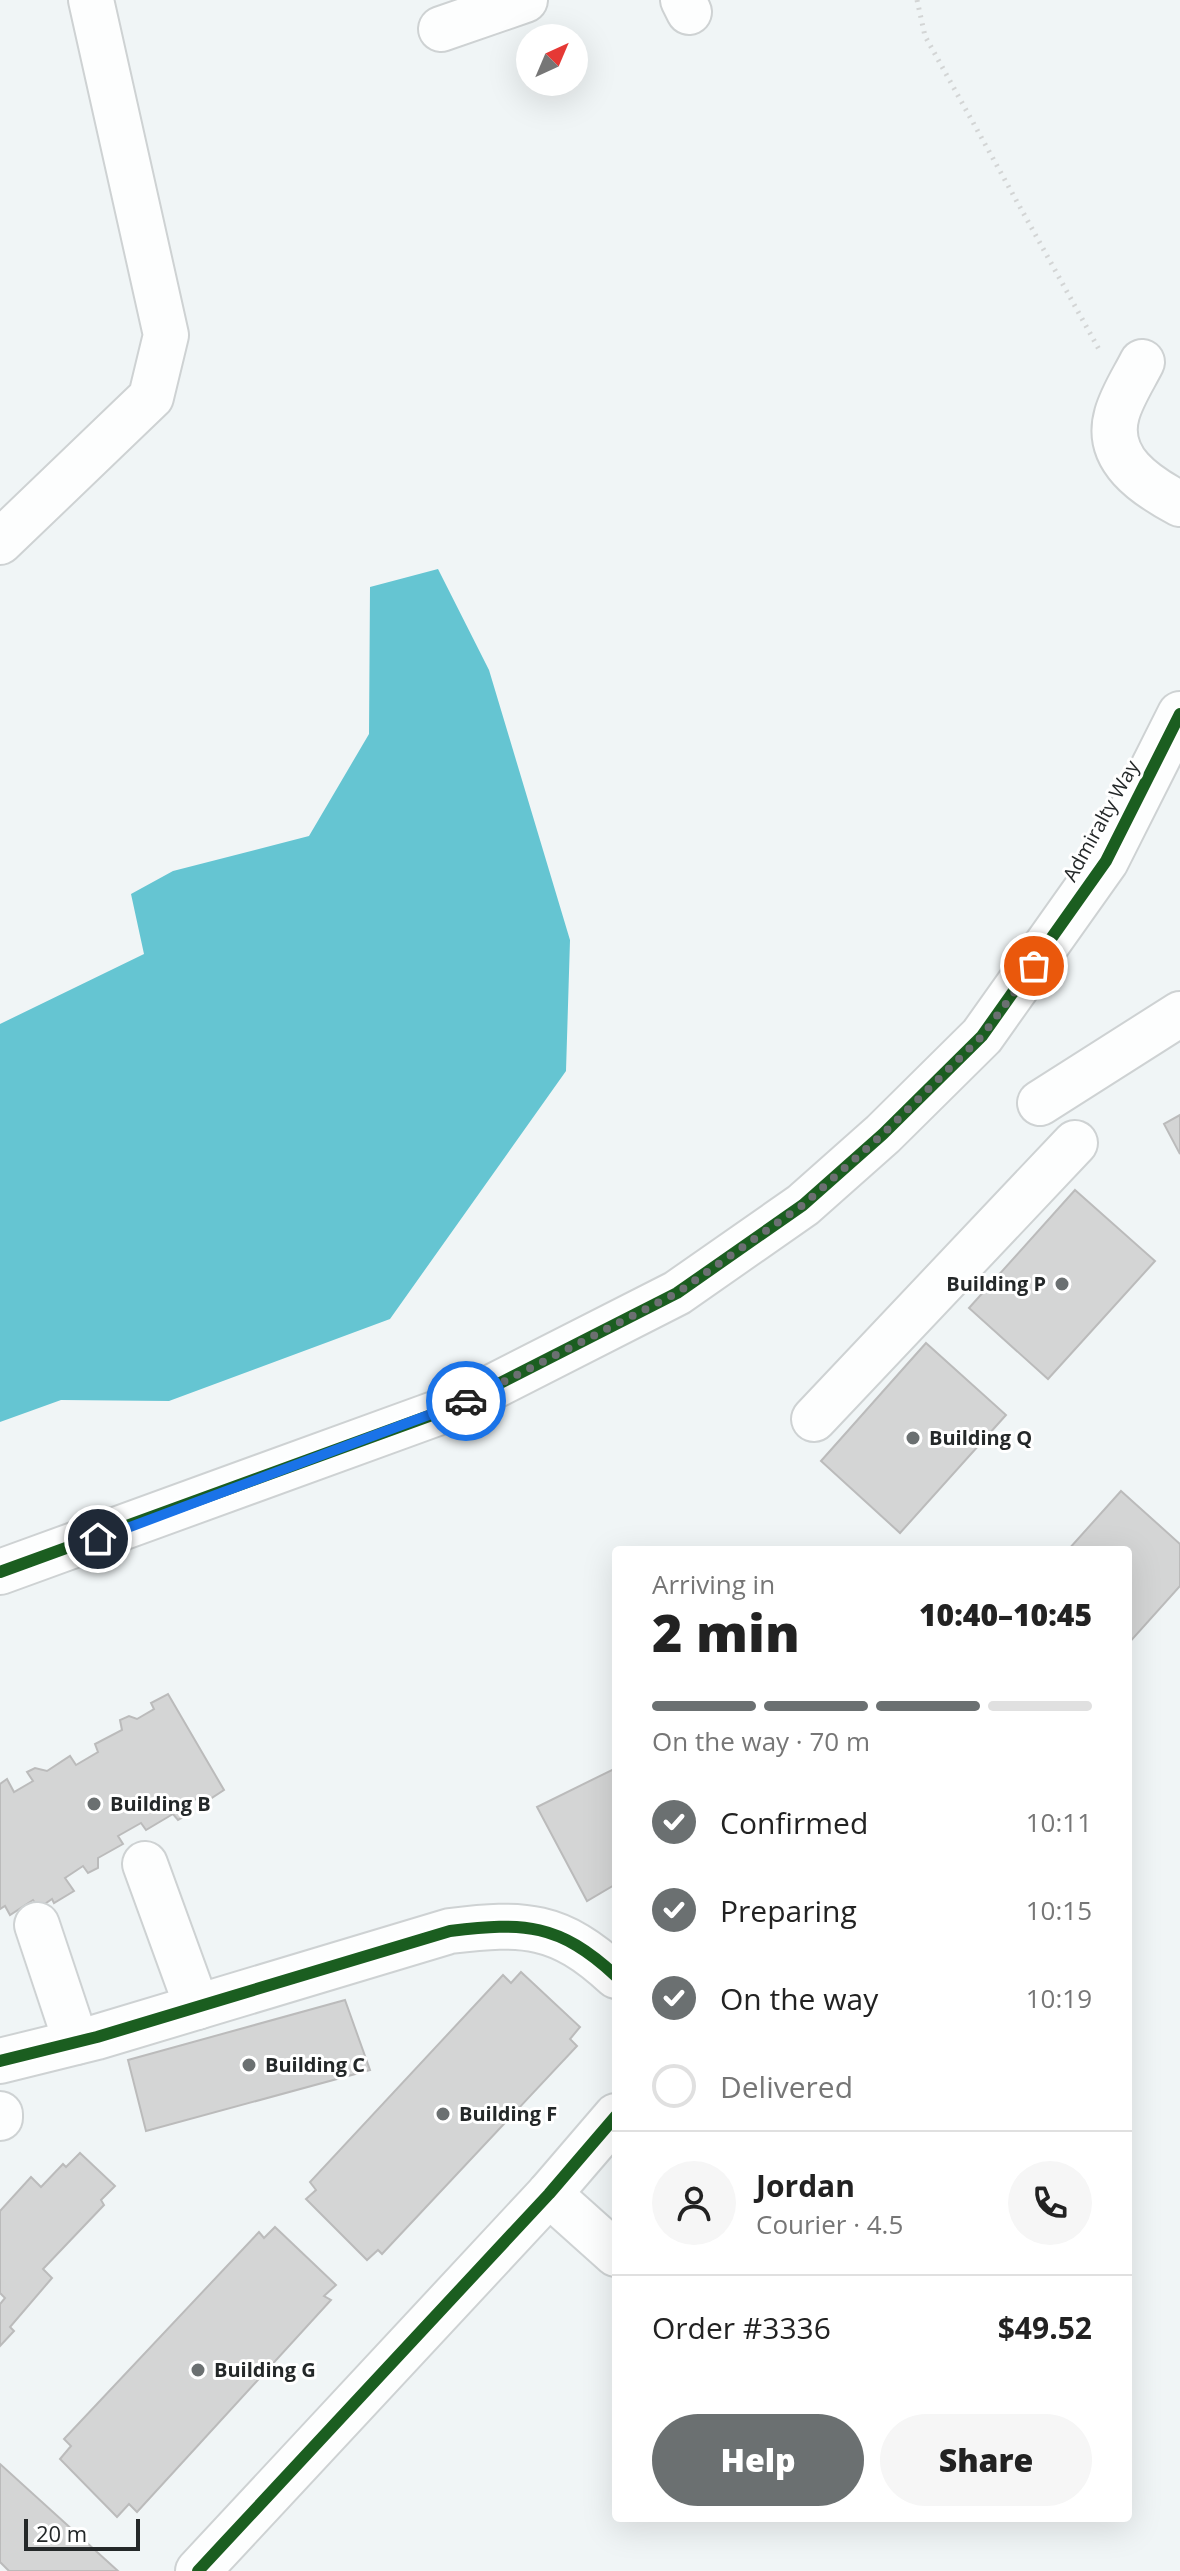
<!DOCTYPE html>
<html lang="en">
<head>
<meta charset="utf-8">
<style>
  body { margin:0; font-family:"Open Sans",sans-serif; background:#f6f6f6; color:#222; height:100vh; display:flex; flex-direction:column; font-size:30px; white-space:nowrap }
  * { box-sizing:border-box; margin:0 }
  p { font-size:26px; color:#767676 }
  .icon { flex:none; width:44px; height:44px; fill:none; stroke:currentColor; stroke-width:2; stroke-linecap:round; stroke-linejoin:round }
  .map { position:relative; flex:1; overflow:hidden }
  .drawer { position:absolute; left:612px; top:1546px; width:520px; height:976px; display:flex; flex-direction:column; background:#fff; border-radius:8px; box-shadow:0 8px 32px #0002 }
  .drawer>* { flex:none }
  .needle { width:52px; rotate:44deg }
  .tools { position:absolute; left:516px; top:24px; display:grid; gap:16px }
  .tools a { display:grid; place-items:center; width:72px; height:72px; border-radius:50%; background:#fff; box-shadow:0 8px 32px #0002; font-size:40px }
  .scale { position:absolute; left:24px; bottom:20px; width:116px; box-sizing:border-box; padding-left:8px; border:4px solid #242829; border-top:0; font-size:22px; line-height:28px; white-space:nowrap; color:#242829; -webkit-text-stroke:6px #fff; paint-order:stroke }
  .pin { position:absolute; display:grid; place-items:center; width:68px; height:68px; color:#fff; margin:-34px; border:4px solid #fff; border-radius:50%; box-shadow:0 2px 8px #0007 }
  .courier { position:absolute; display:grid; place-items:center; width:80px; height:80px; margin:-40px; border:6px solid #1a73e8; border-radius:50%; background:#fff; color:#222; box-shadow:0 2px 10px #0007 }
  .overview em { font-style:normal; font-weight:800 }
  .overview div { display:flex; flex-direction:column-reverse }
  .overview { display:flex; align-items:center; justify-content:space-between; height:136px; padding:0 40px }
  h1 { font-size:52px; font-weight:800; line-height:60px }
  .bar { display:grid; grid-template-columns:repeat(4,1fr); gap:12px 8px; align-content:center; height:96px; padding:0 40px }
  .bar i { height:10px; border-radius:6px; background:#e0e0e0 }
  .bar .on { background:#6b7071 }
  .bar p { grid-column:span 4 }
  .line { display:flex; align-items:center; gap:20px; padding:0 40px; border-top:2px solid #e0e0e0 }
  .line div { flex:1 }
  .round { display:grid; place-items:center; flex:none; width:84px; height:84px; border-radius:42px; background:#f6f6f6 }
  ol { padding:0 40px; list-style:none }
  li { display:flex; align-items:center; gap:24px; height:88px }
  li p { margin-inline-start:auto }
  li .icon { padding:8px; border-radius:50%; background:#6b7071; color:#fff; stroke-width:4 }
  li:last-child { color:#767676 }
  li i { width:44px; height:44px; border:4px solid #e0e0e0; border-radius:50% }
  .cta { display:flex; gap:16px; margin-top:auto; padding:16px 40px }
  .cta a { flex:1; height:92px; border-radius:48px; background:#6b7071; color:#fff; font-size:32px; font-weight:800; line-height:92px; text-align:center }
  .cta a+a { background:#f6f6f6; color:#222 }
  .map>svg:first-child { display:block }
  .water { fill:#65c5d2 }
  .building { fill:#d4d5d5; stroke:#bbb; stroke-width:2 }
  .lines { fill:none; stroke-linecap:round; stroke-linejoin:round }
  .minor-casing { stroke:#ced2d3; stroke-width:48 }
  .path { stroke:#d3d5d5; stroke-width:5; stroke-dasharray:2 6; stroke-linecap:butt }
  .minor { stroke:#fdfefe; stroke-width:44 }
  .cycleway-casing { stroke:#fff; stroke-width:17 }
  .cycleway { stroke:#1b5e20; stroke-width:12 }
  .done { stroke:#6b7071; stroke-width:8; stroke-dasharray:0 14.4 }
  .route { stroke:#1a73e8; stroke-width:10 }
  .poi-dot { fill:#6b7071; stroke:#fff; stroke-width:3 }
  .labels { text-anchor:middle; stroke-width:6; stroke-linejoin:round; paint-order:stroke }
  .street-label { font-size:20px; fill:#242829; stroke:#fff }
  .poi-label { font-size:20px; font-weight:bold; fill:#242829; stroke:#fff; text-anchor:start }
</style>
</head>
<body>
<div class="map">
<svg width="1180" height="2571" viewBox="0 0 1180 2571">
  <rect width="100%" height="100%" fill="#f0f5f6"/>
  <path class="water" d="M438,569L489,670L570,940L566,1071L390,1319L169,1401L61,1400L0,1422V1024L144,954L131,894L173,871L309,836L369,734L370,587Z"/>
  <g class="building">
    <path d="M1180,1115V1154L1164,1124Z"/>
    <path d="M1075,1190L1155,1261L1048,1379L969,1308Z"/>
    <path d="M926,1343L1006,1415L900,1533L821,1461Z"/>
    <path d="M1121,1491L1180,1544V1586L1128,1644V1550H1068Z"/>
    <path d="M168,1694L224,1790L207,1801L203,1795L184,1806L189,1814L178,1820L173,1814L146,1830L141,1823L118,1836L123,1844L98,1858V1868L88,1873L83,1866L65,1878L74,1891L54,1903L52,1899L39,1908L33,1900L10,1915L5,1906L0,1909V1784L7,1779L14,1792L33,1781L27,1772L35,1768L47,1771L70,1756L76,1765L98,1752L95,1744L122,1730L120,1720L129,1716L137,1719L154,1709L151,1703Z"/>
    <path d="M616,1768V1884L587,1901L537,1807Z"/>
    <path d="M521,1972L580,2027L570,2039L577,2046L382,2254L378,2250L367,2260L306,2199L316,2190L310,2182L503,1975L511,1983Z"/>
    <path d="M345,2000L370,2070L146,2131L128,2060Z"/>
    <path d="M80,2153L115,2186L101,2200L104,2205L43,2269L52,2278L10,2327L14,2331L0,2346V2304L5,2298L0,2293V2211L31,2177L41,2187L63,2164L66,2167Z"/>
    <path d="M275,2227L336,2285L324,2296L331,2300L137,2512L129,2504L117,2517L60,2459L71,2446L64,2439L259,2232L264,2238Z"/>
    <path d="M0,2464L118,2571H9L0,2562Z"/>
  </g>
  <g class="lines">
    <defs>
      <g id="minor">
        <path d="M683,0L689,12"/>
        <path d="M441,29L525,0"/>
        <path d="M1142,362C1134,378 1122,396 1117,414C1104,459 1146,486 1180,504"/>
        <path d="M0,542L151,397L166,335L91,0"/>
        <path d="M1040,1103L1180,1014"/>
        <path d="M814,1419L1075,1143"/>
        <path d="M0,1572L451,1408L677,1293L803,1205L883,1134L982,1036L1106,861L1180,714"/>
        <path d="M145,1864L197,2007"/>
        <path d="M37,1925L76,2042"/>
        <path d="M0,2061L97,2037L450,1931C524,1922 559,1923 616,1976"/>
        <path d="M0,2114V2118"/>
        <path d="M549,2194L616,2254"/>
        <path d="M198,2571L549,2194L616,2116"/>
      </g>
    </defs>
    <use href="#minor" class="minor-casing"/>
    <path class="path" d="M917,0L925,36L1101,353"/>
    <use href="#minor" class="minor"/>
    <defs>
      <g id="cycleway">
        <path d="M0,1572L451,1408L677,1293L803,1205L883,1134L982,1036L1106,861L1180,714"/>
        <path d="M0,2061L97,2037L450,1931C524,1922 559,1923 616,1976"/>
        <path d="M198,2571L549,2194L616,2116"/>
      </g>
    </defs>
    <use href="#cycleway" class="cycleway-casing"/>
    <use href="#cycleway" class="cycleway"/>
  </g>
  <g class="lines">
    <path class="done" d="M466,1401L677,1293L803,1205L883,1134L982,1036L1034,966"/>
    <path class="route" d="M98,1539L466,1401"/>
  </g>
  <g class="poi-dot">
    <circle cx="1062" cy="1284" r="8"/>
    <circle cx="913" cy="1438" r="8"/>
    <circle cx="94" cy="1804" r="8"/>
    <circle cx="249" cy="2065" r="8"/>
    <circle cx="443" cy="2114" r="8"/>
    <circle cx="198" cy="2370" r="8"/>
  </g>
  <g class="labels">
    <g class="street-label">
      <text transform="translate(1101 821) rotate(-61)" y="7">Admiralty Way</text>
    </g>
    <g class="poi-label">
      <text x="1046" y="1291" text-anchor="end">Building P</text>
      <text x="929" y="1445">Building Q</text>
      <text x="110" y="1811">Building B</text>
      <text x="265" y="2072">Building C</text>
      <text x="459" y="2121">Building F</text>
      <text x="214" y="2377">Building G</text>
    </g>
  </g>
</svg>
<div class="tools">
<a><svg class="needle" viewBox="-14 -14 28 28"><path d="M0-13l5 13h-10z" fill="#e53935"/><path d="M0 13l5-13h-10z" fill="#767676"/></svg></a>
</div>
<div class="scale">20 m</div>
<div class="pin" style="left:1034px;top:966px;background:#ea580c"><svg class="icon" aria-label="bag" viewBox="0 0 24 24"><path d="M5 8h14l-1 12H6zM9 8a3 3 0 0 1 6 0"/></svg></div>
<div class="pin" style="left:98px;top:1539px;background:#1f2937"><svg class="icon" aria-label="home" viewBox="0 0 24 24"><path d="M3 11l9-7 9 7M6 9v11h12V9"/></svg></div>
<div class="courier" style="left:466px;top:1401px"><svg class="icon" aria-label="car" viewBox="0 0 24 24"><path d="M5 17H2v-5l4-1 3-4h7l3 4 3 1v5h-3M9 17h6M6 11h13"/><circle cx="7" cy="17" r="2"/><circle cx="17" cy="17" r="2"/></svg></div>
<section class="drawer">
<div class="overview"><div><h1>2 min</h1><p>Arriving in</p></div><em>10:40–10:45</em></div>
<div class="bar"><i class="on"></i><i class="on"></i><i class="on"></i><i></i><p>On the way · 70 m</p></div>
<ol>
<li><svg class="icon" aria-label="check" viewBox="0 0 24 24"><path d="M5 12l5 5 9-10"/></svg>Confirmed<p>10:11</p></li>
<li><svg class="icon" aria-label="check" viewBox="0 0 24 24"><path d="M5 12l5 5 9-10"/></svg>Preparing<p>10:15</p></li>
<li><svg class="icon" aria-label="check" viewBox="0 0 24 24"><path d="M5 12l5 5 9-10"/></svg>On the way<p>10:19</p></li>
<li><i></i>Delivered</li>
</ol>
<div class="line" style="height:144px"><a class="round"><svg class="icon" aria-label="person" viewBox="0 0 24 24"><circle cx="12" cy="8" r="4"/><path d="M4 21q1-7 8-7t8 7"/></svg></a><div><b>Jordan</b><p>Courier · 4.5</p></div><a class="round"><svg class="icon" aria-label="phone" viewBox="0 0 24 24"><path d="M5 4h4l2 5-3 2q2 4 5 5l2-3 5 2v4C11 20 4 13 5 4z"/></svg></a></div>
<div class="line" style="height:104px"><div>Order #3336</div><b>$49.52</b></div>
<div class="cta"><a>Help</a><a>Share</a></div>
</section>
</div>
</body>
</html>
